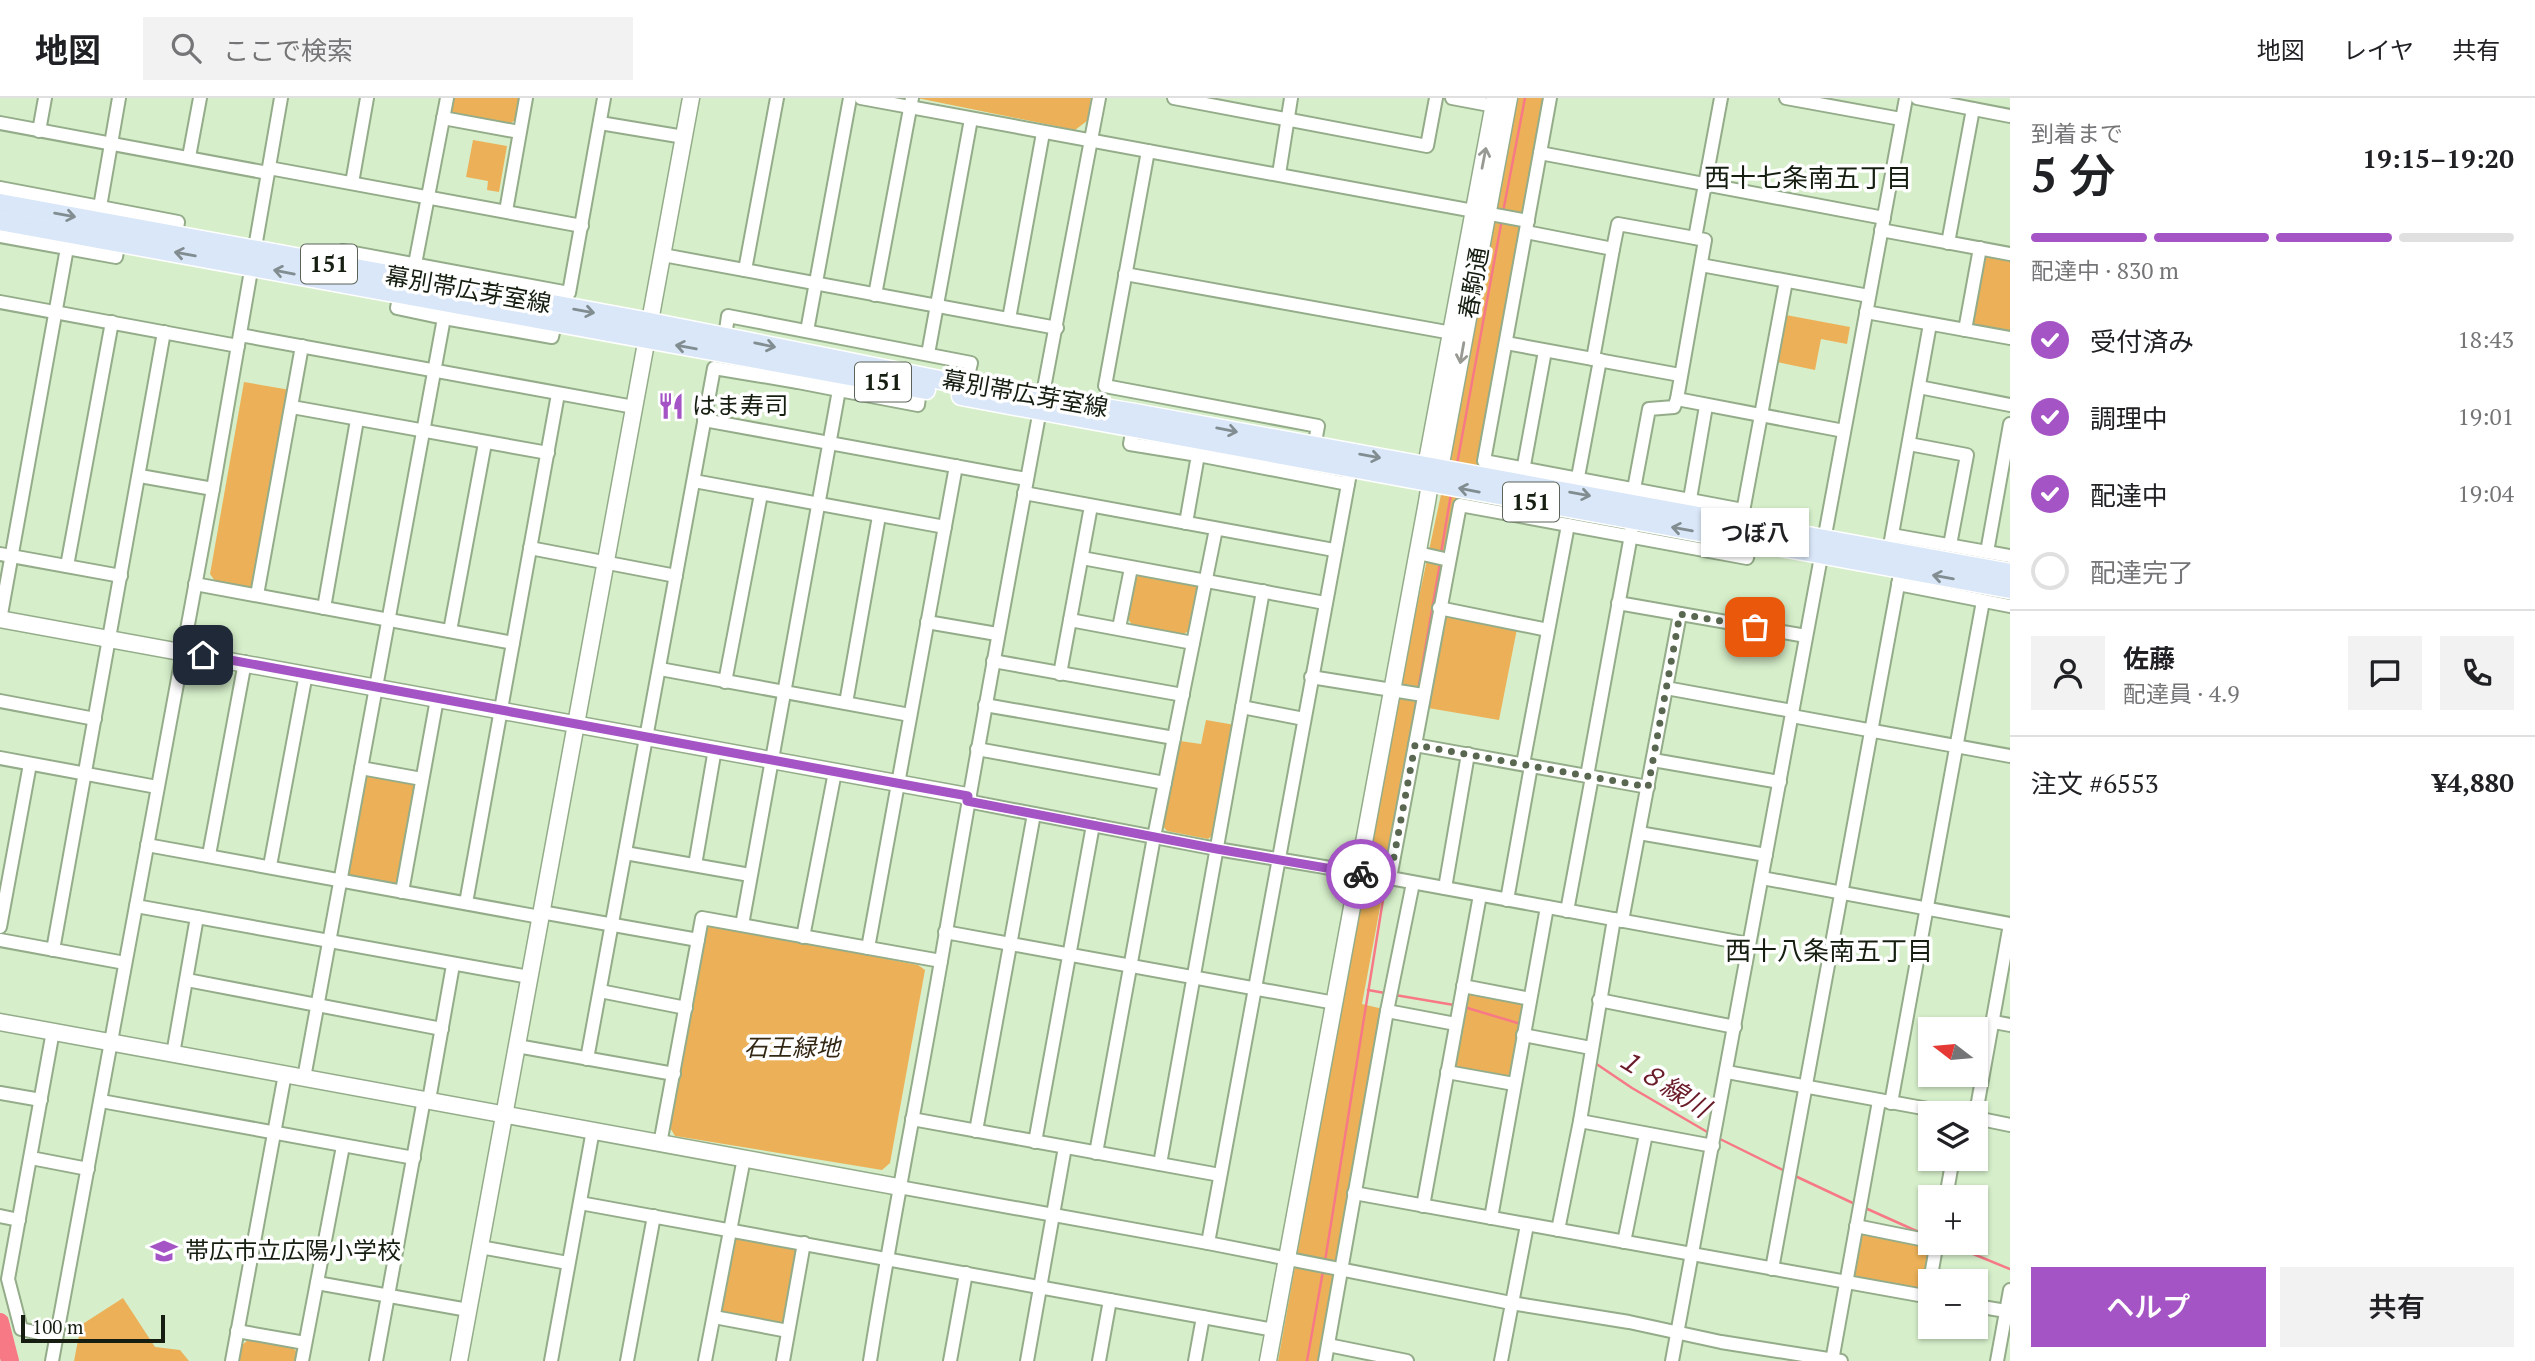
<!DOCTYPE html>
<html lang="ja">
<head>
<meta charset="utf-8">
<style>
  body { margin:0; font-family:"PT Serif","Noto Sans JP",serif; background:#f2f2f2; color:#202124; height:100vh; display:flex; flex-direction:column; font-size:26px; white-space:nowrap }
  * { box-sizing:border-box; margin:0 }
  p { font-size:23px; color:#757577 }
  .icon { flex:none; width:38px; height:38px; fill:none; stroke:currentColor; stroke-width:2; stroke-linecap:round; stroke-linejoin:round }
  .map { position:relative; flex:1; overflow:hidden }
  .drawer { display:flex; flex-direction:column; background:#fff; width:525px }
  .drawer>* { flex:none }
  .needle { width:46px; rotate:286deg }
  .fabs { position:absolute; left:1918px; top:919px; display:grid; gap:14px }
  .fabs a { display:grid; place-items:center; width:70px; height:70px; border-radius:0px; background:#fff; box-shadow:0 2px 5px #0004; font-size:35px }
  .scale { position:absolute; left:21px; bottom:18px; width:144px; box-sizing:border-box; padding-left:7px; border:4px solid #151e10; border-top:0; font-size:19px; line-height:24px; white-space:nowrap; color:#151e10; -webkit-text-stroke:5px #fff; paint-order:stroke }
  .pin { position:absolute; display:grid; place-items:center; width:60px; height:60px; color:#fff; margin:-30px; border-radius:14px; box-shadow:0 4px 10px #0006 }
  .courier { position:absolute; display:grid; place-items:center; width:70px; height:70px; margin:-35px; border:5px solid #a454c4; border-radius:50%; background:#fff; color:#222; box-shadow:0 2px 9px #0007 }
  .bubble { position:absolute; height:49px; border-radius:0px; background:#fff; box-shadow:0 2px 5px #0004; font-size:23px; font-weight:600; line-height:49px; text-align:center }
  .summary em { font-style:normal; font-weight:600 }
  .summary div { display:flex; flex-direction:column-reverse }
  .summary { display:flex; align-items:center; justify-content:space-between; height:119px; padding:0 21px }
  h1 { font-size:46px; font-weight:600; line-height:52px }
  .bar { display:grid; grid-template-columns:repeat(4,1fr); gap:10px 7px; align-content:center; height:84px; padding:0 21px }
  .bar i { height:9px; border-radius:5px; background:#e0e0e0 }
  .bar .selected { background:#a454c4 }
  .bar p { grid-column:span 4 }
  .line { display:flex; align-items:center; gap:18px; padding:0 21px; border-top:2px solid #e0e0e0 }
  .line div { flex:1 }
  .round { display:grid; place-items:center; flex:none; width:74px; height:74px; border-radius:0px; background:#f2f2f2 }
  ol { padding:0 21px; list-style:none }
  li { display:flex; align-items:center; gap:21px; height:77px }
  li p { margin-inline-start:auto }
  li .icon { padding:7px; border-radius:50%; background:#a454c4; color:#fff; stroke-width:4 }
  li:last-child { color:#757577 }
  li i { width:38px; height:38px; border:4px solid #e0e0e0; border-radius:50% }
  .primary-button { display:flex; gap:14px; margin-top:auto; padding:14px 21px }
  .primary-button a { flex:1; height:80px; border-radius:0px; background:#a454c4; color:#fff; font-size:28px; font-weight:600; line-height:80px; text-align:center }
  .primary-button a+a { background:#f2f2f2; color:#202124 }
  header { display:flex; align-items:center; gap:42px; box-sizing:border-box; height:98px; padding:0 35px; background:#fff; border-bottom:2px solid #e0e0e0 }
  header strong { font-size:33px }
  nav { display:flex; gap:38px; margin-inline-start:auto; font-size:24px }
  .search { width:490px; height:63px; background:#f2f2f2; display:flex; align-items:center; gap:18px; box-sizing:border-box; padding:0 24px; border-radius:0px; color:#757577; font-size:26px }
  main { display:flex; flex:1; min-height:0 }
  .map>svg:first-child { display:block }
  .green { fill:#ecb158 }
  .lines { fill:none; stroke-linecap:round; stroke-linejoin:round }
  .stream { stroke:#f77986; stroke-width:2.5 }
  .river { stroke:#f77986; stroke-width:18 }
  .street-casing { stroke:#94ac89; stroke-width:16 }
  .secondary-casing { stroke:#94ac89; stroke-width:19 }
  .primary-casing { stroke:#fff; stroke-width:21 }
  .street { stroke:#fff; stroke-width:12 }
  .secondary { stroke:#fff; stroke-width:16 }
  .primary { stroke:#dae7f8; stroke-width:18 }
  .oneway { stroke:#969a93 }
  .oneway2 { stroke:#818d90 }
  .done { stroke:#596751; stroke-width:7; stroke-dasharray:0 12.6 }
  .route { stroke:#a454c4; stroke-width:9 }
  .labels { text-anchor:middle; stroke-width:7; stroke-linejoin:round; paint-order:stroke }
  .shield { fill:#fff; stroke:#5b6258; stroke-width:2 }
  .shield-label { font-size:23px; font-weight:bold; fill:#151e10 }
  .street-label { font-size:24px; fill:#151e10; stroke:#fff }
  .poi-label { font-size:24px; fill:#151e10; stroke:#fff; text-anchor:start }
  .park-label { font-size:24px; font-style:italic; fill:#342714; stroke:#fff }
  .neighbourhood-label { font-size:26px; fill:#151e10; stroke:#fff }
  .water-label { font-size:26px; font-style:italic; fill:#6a1c29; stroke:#fff }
</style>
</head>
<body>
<header>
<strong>地図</strong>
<div class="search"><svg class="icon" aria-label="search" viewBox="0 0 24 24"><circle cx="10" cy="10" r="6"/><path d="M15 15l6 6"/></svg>ここで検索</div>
<nav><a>地図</a><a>レイヤ</a><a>共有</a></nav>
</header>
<main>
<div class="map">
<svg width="2010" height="1263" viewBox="0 0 2010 1263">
  <rect width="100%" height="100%" fill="#d6efca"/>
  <g class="green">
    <path d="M452,0H520L516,21L508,28L449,17Z"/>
    <path d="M917,0H1091L1087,23L1075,32Z"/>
    <path d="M1515,0H1545L1478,371L1462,369L1362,906L1383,911L1318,1263H1278L1398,596L1450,355Z"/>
    <path d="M473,42L507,48L499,94L487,92L488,83L466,79Z"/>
    <path d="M1986,158L2010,162V234L1972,227Z"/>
    <path d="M1786,217L1850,229L1847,246L1821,241L1815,272L1777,264Z"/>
    <path d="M244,284L290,292L257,483L250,490L215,483L210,476Z"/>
    <path d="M1140,476L1195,486L1199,491L1191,531L1184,536L1133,528L1128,521L1134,482Z"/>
    <path d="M1450,517L1517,531L1499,622L1428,610L1444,521Z"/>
    <path d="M1206,622L1235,627L1215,735L1208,741L1167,733L1163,728L1180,643L1201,646Z"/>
    <path d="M368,676L412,683L416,688L401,779L395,788L349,779L347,775L364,681Z"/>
    <path d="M711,827L918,867L925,872L890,1065L882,1072L675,1038L669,1028L704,834Z"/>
    <path d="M1471,896L1522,904L1525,909L1514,977L1509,980L1453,970L1466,898Z"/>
    <path d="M1862,1134L1928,1146L1932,1150L1925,1191L1921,1194L1853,1182Z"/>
    <path d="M738,1139L795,1148L799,1154L786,1223L781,1227L720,1216L732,1143Z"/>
    <path d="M123,1200L155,1249L180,1252L189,1263H74L81,1227Z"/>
    <path d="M249,1241L292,1249L299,1256L298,1263H238L241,1248Z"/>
  </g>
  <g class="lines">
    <g class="stream">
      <path d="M1503,114L1525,0"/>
      <path d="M1457,366L1502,121"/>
      <path d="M1441,455L1451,396"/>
      <path d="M1418,593L1440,465"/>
      <path d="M1411,635L1417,600"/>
      <path d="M1368,892L1385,895"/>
      <path d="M1395,897L1454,907"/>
      <path d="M1464,909L1521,926"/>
      <path d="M1595,965L1632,990L1709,1035"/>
      <path d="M1718,1040L1787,1074"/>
      <path d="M1793,1077L1857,1107"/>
      <path d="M1863,1109L1921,1135"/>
      <path d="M1944,1144L2010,1171"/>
      <path d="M1325,1163L1386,783"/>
      <path d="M1307,1263L1323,1173"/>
    </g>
    <path class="river" d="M0,1224L10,1263"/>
    <defs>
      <g id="street">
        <path d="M119,0L100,109L178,124L176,137"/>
        <path d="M861,0L1528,123"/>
        <path d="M1174,0L1427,48L1436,0"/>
        <path d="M1452,0L1500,9"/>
        <path d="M1550,0L1484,363L1743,412"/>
        <path d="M1786,0L1901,21"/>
        <path d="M1917,0L2010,18"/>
        <path d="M443,20L519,34"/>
        <path d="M0,25L268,75"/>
        <path d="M600,25L684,39"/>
        <path d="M39,33L45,0"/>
        <path d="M1148,53L1105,288L1318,328L1313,355"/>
        <path d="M1540,55L1884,120"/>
        <path d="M189,59L200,0"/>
        <path d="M269,70L582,128"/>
        <path d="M1279,76L1291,0"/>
        <path d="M352,85L367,0"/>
        <path d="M0,90L100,109"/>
        <path d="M506,113L526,0"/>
        <path d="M1881,132L2010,156"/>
        <path d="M1526,134L1613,151L1593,261"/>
        <path d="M0,138L116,159L120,137"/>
        <path d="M1948,145L1973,11"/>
        <path d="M1613,151L1618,126L1695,140"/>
        <path d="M663,157L1057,230"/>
        <path d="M415,166L447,0"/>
        <path d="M1701,167L1869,198"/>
        <path d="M340,168L343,153L569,195L604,0"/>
        <path d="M745,172L777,0"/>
        <path d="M1125,176L1452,235"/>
        <path d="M875,197L912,0"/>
        <path d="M0,204L238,248"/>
        <path d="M1866,214L2010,240"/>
        <path d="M444,220L552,239L555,225"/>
        <path d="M1009,221L1043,35"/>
        <path d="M1965,232L1980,150"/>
        <path d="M807,233L850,0"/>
        <path d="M240,237L634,309"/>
        <path d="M725,239L728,218L971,265L964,294"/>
        <path d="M1506,245L1680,277"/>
        <path d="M928,256L971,21"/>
        <path d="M1919,289L2010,307"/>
        <path d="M839,292L918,307L920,291"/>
        <path d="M1677,301L1844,333"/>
        <path d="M292,309L548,355"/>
        <path d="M704,322L1026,381"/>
        <path d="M1134,323L1130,346L1198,357L1186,425"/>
        <path d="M1909,346L1967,357L1950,447"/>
        <path d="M1198,357L1348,386"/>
        <path d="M140,378L213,391"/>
        <path d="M1522,378L1545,253"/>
        <path d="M1578,379L1600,262"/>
        <path d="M694,383L945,429"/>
        <path d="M1024,395L1334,452"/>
        <path d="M1690,401L1706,308"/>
        <path d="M1742,419L1786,183"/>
        <path d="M1892,437L1987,454L2010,326"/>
        <path d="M530,450L676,478"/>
        <path d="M1889,453L1930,226"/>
        <path d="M1987,454L2010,458"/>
        <path d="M1418,455L1449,462"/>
        <path d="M0,456L121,478"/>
        <path d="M1082,460L1325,505"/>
        <path d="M67,468L112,224"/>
        <path d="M195,486L513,545"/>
        <path d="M1898,486L2010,508"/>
        <path d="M257,497L302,248"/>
        <path d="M1618,505L1806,538"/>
        <path d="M324,510L357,322"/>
        <path d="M1439,510L1548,532"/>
        <path d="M0,522L67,150"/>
        <path d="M1070,522L1193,545"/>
        <path d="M927,524L997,536"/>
        <path d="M1119,530L1131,470"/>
        <path d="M450,533L485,345"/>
        <path d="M993,563L1183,597"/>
        <path d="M660,571L910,617"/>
        <path d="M1060,576L1091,408"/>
        <path d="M1311,579L1423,597"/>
        <path d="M725,584L761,396"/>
        <path d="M1666,590L1792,613"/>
        <path d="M0,603L95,621"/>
        <path d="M846,605L879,418"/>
        <path d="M985,607L1174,640"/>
        <path d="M1242,609L1304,621"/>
        <path d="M1792,618L2010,658"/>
        <path d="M1415,647L1648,689"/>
        <path d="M977,651L1165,685"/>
        <path d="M0,660L157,689"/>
        <path d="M1653,662L1780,684"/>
        <path d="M1523,666L1568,427"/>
        <path d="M361,670L422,681"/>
        <path d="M1587,678L1631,437L1634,391L1649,311L1674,309L1677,301L1705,142L1695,140L1721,0"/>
        <path d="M967,703L1217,751L1390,780L1749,846"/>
        <path d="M1639,735L1766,757"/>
        <path d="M147,747L540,819"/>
        <path d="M625,755L750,777"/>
        <path d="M209,757L245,564"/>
        <path d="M695,767L715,651"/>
        <path d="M270,768L306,576"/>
        <path d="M1390,780L1460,407L1747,460L1750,443"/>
        <path d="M1762,780L2010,826"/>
        <path d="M1445,790L1468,656"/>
        <path d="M402,794L437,601"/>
        <path d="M1507,802L1531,668"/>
        <path d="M466,805L558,296"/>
        <path d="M136,808L529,879"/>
        <path d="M1567,813L1592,679"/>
        <path d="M541,814L698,842"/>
        <path d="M1622,823L1680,516"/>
        <path d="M742,827L839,292L798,284"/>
        <path d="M0,829L30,666"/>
        <path d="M945,834L1335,905"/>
        <path d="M803,839L835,674"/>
        <path d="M0,842L125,865"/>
        <path d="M868,850L956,368"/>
        <path d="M53,852L164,234"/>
        <path d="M187,882L442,931"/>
        <path d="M1463,888L1530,901"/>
        <path d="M600,893L686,910"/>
        <path d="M1599,902L1735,929"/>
        <path d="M1387,913L1456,926"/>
        <path d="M1994,924L2010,927"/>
        <path d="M53,933L8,1181L21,1231L56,1239"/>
        <path d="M1523,937L1591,950"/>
        <path d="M517,948L674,976"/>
        <path d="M173,956L197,819"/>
        <path d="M587,961L714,270L798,284L803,261"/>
        <path d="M1447,974L1514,986"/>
        <path d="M1727,974L1950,1015"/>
        <path d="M304,980L444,220L397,210L401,188"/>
        <path d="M0,995L41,1002"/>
        <path d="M429,1002L453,867"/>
        <path d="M101,1003L414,1060"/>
        <path d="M1891,1005L1983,503"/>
        <path d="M1976,1015L2010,826"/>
        <path d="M1976,1020L2010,1027"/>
        <path d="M912,1021L1220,1077"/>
        <path d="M1580,1023L1713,1048"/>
        <path d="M976,1033L1034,716"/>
        <path d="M1035,1044L1093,727"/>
        <path d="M660,1046L702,820L941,863"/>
        <path d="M1096,1055L1154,739L1216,431"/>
        <path d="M31,1060L88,1071"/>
        <path d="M1160,1066L1263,493"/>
        <path d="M899,1089L1208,1145L1511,1205L1629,1224L1721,1244L1841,1263"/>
        <path d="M1354,1095L1930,1199"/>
        <path d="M1946,1099L1953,1060"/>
        <path d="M580,1105L1274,1232"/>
        <path d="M1423,1108L1480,797"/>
        <path d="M0,1118L19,1122"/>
        <path d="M1491,1120L1547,809"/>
        <path d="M1856,1128L1930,1143"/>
        <path d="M1558,1132L1580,1023L1614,821"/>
        <path d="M1624,1144L1646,1036"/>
        <path d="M1208,1145L1351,370"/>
        <path d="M480,1149L568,1165"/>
        <path d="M1772,1171L1901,471"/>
        <path d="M1930,1183L1937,1144"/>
        <path d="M317,1185L468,1212"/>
        <path d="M1976,1208L2006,1213"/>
        <path d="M714,1219L788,1233"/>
        <path d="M237,1233L305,1245"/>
        <path d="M1328,1247L1407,1263"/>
        <path d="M52,1263L213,391L281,0"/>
        <path d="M232,1263L285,976"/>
        <path d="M302,1263L343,1048"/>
        <path d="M376,1263L424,1001"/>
        <path d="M551,1263L593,1032"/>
        <path d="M627,1263L654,1118"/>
        <path d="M705,1263L744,1060"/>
        <path d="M783,1263L804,1145"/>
        <path d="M870,1263C891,1129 918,996 941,863C990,575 1044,287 1099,0"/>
        <path d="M950,1263L966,1175"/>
        <path d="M1027,1263L1065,1049"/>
        <path d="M1099,1263L1110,1202"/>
        <path d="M1195,1263L1203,1219"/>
        <path d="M1325,1263L1387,913L1413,785"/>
        <path d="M1501,1263L1527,1127"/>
        <path d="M1672,1263L1906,0"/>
        <path d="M1832,1263L1879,1003"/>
        <path d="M1997,1263L2010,1192"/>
      </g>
      <g id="secondary">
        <path d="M1434,380L1440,371L1509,0"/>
        <path d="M0,521L968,698"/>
        <path d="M0,924L899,1089"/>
        <path d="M459,1263L691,0"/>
        <path d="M1268,1263L1427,404L1430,385L1426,368L1495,0"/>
      </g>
      <g id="primary">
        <path d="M0,105L650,224L965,287L1135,315L2010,475"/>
        <path d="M0,123L926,292"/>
        <path d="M961,298L2010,491"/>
      </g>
    </defs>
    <use href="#street" class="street-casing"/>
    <use href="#secondary" class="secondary-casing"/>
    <use href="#primary" class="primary-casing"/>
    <use href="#street" class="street"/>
    <use href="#secondary" class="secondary"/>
    <use href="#primary" class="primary"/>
  </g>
  <defs><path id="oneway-shaft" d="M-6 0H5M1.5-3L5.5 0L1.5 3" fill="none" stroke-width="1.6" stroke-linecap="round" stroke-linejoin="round" transform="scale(1.75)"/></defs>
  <g class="oneway">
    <use href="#oneway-shaft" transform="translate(1484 60) rotate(-79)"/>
    <use href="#oneway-shaft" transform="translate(1462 255) rotate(100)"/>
  </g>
  <g class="oneway2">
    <use href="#oneway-shaft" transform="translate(65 117) rotate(10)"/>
    <use href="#oneway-shaft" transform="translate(185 156) rotate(-170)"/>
    <use href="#oneway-shaft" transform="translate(284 174) rotate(-169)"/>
    <use href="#oneway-shaft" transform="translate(584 213) rotate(10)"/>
    <use href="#oneway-shaft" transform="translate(765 247) rotate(12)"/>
    <use href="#oneway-shaft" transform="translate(686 249) rotate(-170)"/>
    <use href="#oneway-shaft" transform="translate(1227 332) rotate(11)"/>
    <use href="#oneway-shaft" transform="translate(1370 358) rotate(10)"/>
    <use href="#oneway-shaft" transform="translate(1469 392) rotate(-169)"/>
    <use href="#oneway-shaft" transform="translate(1580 396) rotate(10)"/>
    <use href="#oneway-shaft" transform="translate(1682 431) rotate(-170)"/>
    <use href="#oneway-shaft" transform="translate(1943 479) rotate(-170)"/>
  </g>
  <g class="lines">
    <path class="done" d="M1361,776L1390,780L1415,647L1648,689L1680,516L1755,529"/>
    <path class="route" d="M203,557L918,689L968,698L967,703L1217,751L1361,776"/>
  </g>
  <defs>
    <symbol id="restaurant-bare" viewBox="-9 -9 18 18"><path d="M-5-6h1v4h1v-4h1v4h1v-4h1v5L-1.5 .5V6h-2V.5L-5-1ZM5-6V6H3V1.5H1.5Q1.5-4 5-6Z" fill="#a454c4" stroke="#fff" stroke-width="2.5" paint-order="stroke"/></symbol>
    <symbol id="school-bare" viewBox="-9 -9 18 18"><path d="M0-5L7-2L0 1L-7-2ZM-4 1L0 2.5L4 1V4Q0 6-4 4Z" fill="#a454c4" stroke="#fff" stroke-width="2.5" paint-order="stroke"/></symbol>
  </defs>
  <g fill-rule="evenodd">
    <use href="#restaurant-bare" x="652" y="289" width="38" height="38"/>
    <use href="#school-bare" x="145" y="1134" width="38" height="38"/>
  </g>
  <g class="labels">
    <g class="shield">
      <rect x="301" y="146.5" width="56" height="39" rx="5"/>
      <rect x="855" y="264.5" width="56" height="39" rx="5"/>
      <rect x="1503" y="384.5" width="56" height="39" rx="5"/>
    </g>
    <g class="shield-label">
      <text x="329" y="174">151</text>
      <text x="883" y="292">151</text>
      <text x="1531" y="412">151</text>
    </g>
    <g class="street-label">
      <text transform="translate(1474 185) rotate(-80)" y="8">春駒通</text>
      <text transform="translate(468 192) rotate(10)" y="8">幕別帯広芽室線</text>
      <text transform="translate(1025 296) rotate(10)" y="8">幕別帯広芽室線</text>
    </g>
    <g class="poi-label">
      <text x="692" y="316">はま寿司</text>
      <text x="185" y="1161">帯広市立広陽小学校</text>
    </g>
    <g class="park-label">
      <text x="792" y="958">石王緑地</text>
    </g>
    <g class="neighbourhood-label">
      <text x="1808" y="89">西十七条南五丁目</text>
      <text x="1829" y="862">西十八条南五丁目</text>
    </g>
    <g class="water-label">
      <text transform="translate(1663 985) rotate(32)" y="9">１８線川</text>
    </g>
  </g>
</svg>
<div class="fabs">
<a><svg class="needle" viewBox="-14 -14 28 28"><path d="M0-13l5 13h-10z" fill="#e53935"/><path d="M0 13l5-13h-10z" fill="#757577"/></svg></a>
<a><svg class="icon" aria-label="layers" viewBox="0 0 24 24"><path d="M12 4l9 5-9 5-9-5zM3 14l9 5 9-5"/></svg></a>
<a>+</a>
<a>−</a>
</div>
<div class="scale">100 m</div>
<div class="pin" style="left:1755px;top:529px;background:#ea580c"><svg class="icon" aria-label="bag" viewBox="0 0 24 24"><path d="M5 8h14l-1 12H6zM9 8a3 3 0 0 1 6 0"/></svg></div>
<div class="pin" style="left:203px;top:557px;background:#1f2937"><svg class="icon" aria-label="home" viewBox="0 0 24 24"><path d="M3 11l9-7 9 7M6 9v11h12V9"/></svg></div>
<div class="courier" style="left:1361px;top:776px"><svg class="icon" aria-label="bike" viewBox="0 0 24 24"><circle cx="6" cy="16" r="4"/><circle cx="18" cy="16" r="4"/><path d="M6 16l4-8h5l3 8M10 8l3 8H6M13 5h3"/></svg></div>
<div class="bubble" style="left:1701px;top:410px;width:108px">つぼ八</div>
</div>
<section class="drawer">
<div class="summary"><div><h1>5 分</h1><p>到着まで</p></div><em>19:15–19:20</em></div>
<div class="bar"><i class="selected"></i><i class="selected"></i><i class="selected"></i><i></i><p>配達中 · 830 m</p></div>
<ol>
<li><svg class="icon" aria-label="check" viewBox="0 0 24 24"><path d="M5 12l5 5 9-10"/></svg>受付済み<p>18:43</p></li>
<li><svg class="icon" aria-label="check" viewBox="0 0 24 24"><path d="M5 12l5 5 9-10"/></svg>調理中<p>19:01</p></li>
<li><svg class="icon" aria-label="check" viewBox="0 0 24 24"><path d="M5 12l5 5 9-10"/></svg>配達中<p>19:04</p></li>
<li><i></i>配達完了</li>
</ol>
<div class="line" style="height:126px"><a class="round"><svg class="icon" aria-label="person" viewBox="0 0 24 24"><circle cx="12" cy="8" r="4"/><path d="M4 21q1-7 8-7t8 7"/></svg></a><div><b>佐藤</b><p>配達員 · 4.9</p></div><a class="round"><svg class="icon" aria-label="chat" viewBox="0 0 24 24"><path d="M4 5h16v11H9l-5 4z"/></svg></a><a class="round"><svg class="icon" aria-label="phone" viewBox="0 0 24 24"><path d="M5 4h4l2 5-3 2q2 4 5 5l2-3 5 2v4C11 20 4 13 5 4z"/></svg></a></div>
<div class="line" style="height:91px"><div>注文 #6553</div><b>¥4,880</b></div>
<div class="primary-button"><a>ヘルプ</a><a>共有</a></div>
</section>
</main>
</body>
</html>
